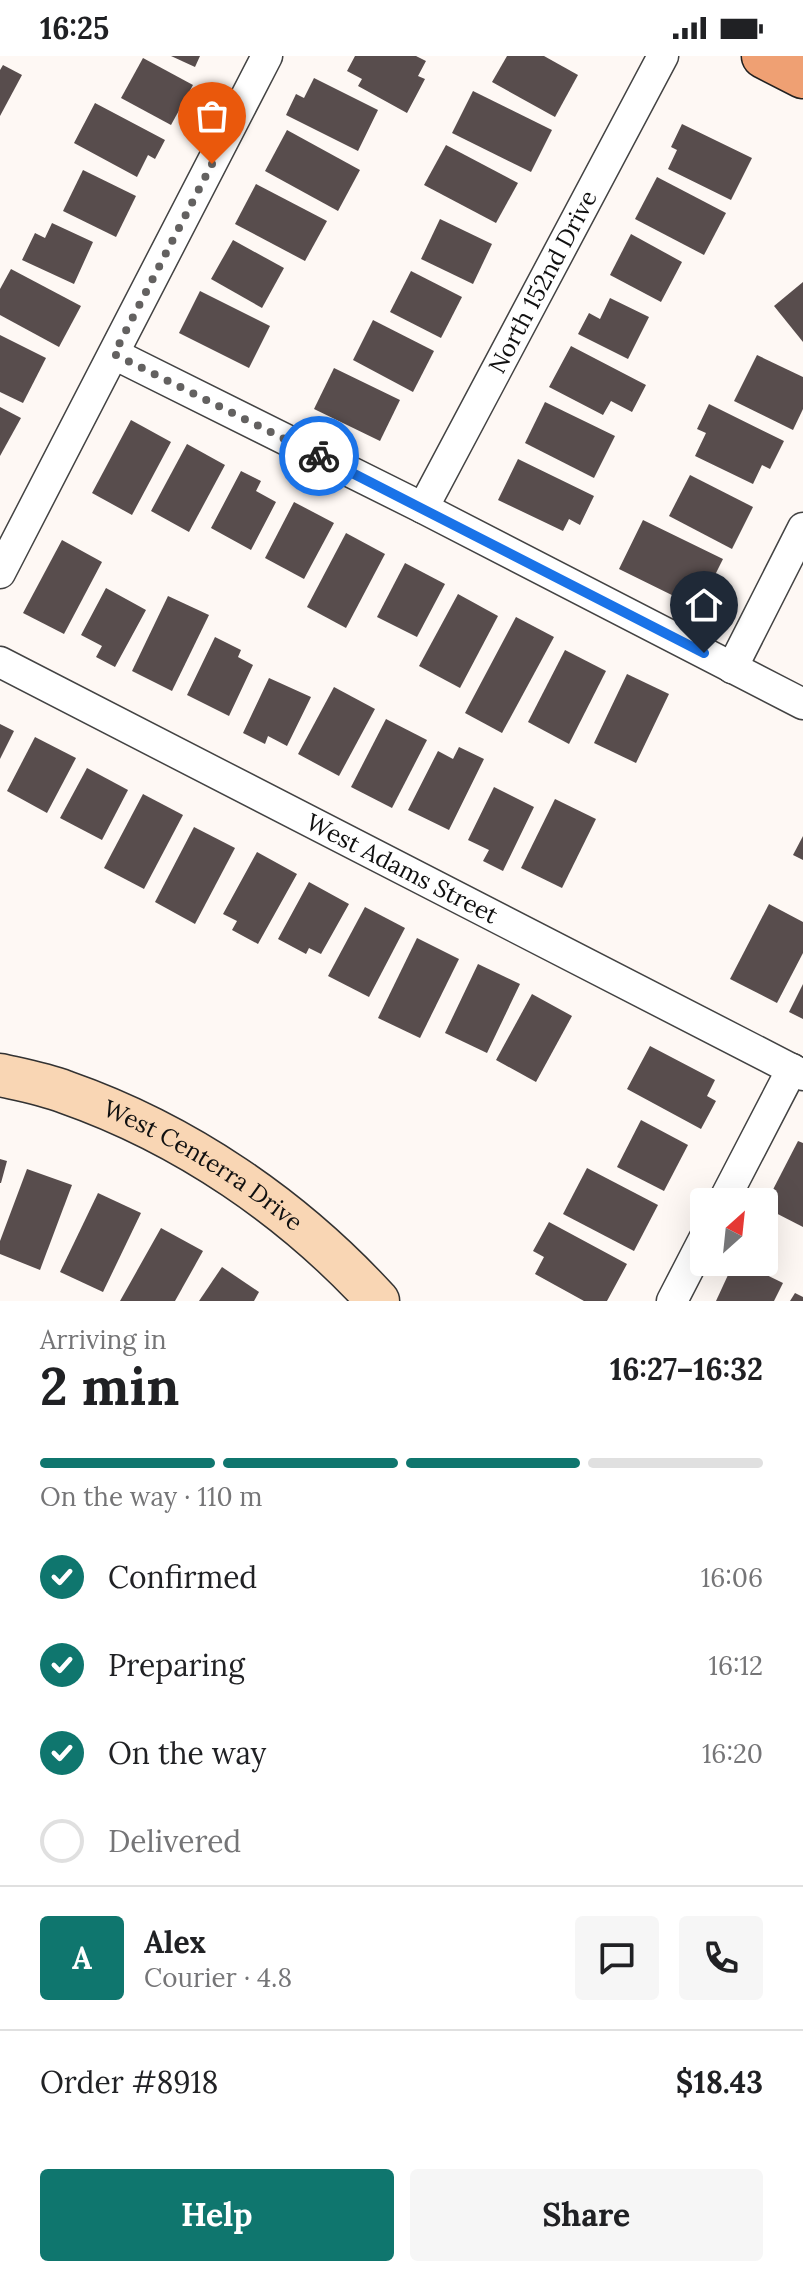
<!DOCTYPE html>
<html lang="en">
<head>
<meta charset="utf-8">
<style>
  body { margin:0; font-family:Lora,serif; background:#f6f6f6; color:#202124; height:100vh; display:flex; flex-direction:column; font-size:30px; white-space:nowrap }
  * { box-sizing:border-box; margin:0 }
  p { font-size:26px; color:#757577 }
  .icon { flex:none; width:44px; height:44px; fill:none; stroke:currentColor; stroke-width:2; stroke-linecap:round; stroke-linejoin:round }
  .map { position:relative; height:1245px; overflow:hidden }
  .side { display:flex; flex-direction:column; background:#fff; flex:1 }
  .side>* { flex:none }
  .needle { width:52px; rotate:27deg }
  .fabs { position:absolute; left:690px; top:1132px; display:grid; gap:16px }
  .fabs a { display:grid; place-items:center; width:88px; height:88px; border-radius:8px; background:#fff; box-shadow:0 8px 32px #0002; font-size:40px }
  .pin { position:absolute; display:grid; place-items:center; width:68px; height:68px; color:#fff; margin:-82px -34px; border-radius:50% 50% 50% 0; rotate:-45deg; box-shadow:0 0 8px #0007 }
  .pin .icon { rotate:45deg }
  .courier { position:absolute; display:grid; place-items:center; width:80px; height:80px; margin:-40px; border:6px solid #1a73e8; border-radius:50%; background:#fff; color:#222; box-shadow:0 2px 10px #0007 }
  .summary em { font-style:normal; font-weight:700 }
  .summary div { display:flex; flex-direction:column-reverse }
  .summary { display:flex; align-items:center; justify-content:space-between; height:136px; padding:0 40px }
  h1 { font-size:52px; font-weight:700; line-height:60px }
  .bar { display:grid; grid-template-columns:repeat(4,1fr); gap:12px 8px; align-content:center; height:96px; padding:0 40px }
  .bar i { height:10px; border-radius:6px; background:#e0e0e0 }
  .bar .active { background:#0f766e }
  .bar p { grid-column:span 4 }
  .line { display:flex; align-items:center; gap:20px; padding:0 40px; border-top:2px solid #e0e0e0 }
  .line div { flex:1 }
  .round { display:grid; place-items:center; flex:none; width:84px; height:84px; border-radius:8px; background:#f6f6f6 }
  ol { padding:0 40px; list-style:none }
  li { display:flex; align-items:center; gap:24px; height:88px }
  li p { margin-inline-start:auto }
  li .icon { padding:8px; border-radius:50%; background:#0f766e; color:#fff; stroke-width:4 }
  li:last-child { color:#757577 }
  li i { width:44px; height:44px; border:4px solid #e0e0e0; border-radius:50% }
  .button { display:flex; gap:16px; margin-top:auto; padding:16px 40px }
  .button a { flex:1; height:92px; border-radius:8px; background:#0f766e; color:#fff; font-size:32px; font-weight:700; line-height:92px; text-align:center }
  .button a+a { background:#f6f6f6; color:#202124 }
  .status { display:flex; justify-content:space-between; align-items:center; height:56px; padding:0 40px; background:#fff; direction:ltr }
  .status svg { height:22px; fill:currentColor }
  .map>svg:first-child { display:block }
  .building { fill:#584d4d }
  .lines { fill:none; stroke-linecap:round; stroke-linejoin:round }
  .street-casing { stroke:#434343; stroke-width:33 }
  .secondary-casing { stroke:#323232; stroke-width:45 }
  .primary-casing { stroke:#212121; stroke-width:47 }
  .street { stroke:#fff; stroke-width:30 }
  .secondary { stroke:#f9d6b4; stroke-width:42 }
  .primary { stroke:#efa073; stroke-width:44 }
  .done { stroke:#636160; stroke-width:8; stroke-dasharray:0 14.4 }
  .route { stroke:#1a73e8; stroke-width:10 }
  .labels { text-anchor:middle; stroke-width:8; stroke-linejoin:round; paint-order:stroke }
  .street-label { font-size:24px; fill:#101010; stroke:#fff }
</style>
</head>
<body>
<div class="status"><b>16:25</b><svg viewBox="0 0 49 12"><path d="M0 12V9h3v3zM5 12V6h3v6zM10 12V3h3v9zM15 12V0h3v12zM26 1h20v11H26zM47 4h2v5h-2z"/></svg></div>
<div class="map">
<svg width="803" height="1245" viewBox="0 0 803 1245">
  <rect width="100%" height="100%" fill="#fef8f4"/>
  <g class="building">
    <path d="M171,0H200L195,11Z"/>
    <path d="M355,0H416L426,5L418,20L425,23L407,57L358,30L362,23L347,15Z"/>
    <path d="M507,0H544L578,19L555,61L492,26Z"/>
    <path d="M143,2L193,29L171,69L121,42Z"/>
    <path d="M3,9L22,19L0,60V14Z"/>
    <path d="M314,22L378,54L358,95L286,59L296,38L304,42Z"/>
    <path d="M473,35L552,74L531,116L452,77Z"/>
    <path d="M95,47L165,84L155,103L148,99L137,121L74,87Z"/>
    <path d="M682,68L752,102L731,144L668,113L677,94L671,91Z"/>
    <path d="M287,74L360,114L338,155L265,115Z"/>
    <path d="M446,89L518,127L496,167L424,129Z"/>
    <path d="M83,114L136,140L116,181L63,155Z"/>
    <path d="M657,121L726,157L704,199L635,163Z"/>
    <path d="M256,128L327,165L305,205L235,168Z"/>
    <path d="M440,163L492,188L473,228L421,203Z"/>
    <path d="M52,167L93,186L74,228L22,204L35,177L45,182Z"/>
    <path d="M631,178L682,206L661,246L610,219Z"/>
    <path d="M233,184L284,212L262,252L211,223Z"/>
    <path d="M11,213L81,250L59,291L0,259V233Z"/>
    <path d="M411,215L462,241L441,282L390,256Z"/>
    <path d="M803,226V286L774,250Z"/>
    <path d="M200,235L270,270L249,312L179,277Z"/>
    <path d="M610,242L649,261L628,303L578,278L589,257L600,263Z"/>
    <path d="M373,264L434,295L413,336L353,304Z"/>
    <path d="M0,279L46,302L23,347L0,336Z"/>
    <path d="M571,290L646,329L632,356L611,345L603,359L549,331Z"/>
    <path d="M757,299L803,321V353L793,374L734,345Z"/>
    <path d="M334,312L400,344L380,385L314,353Z"/>
    <path d="M545,346L615,380L594,422L525,387Z"/>
    <path d="M709,348L784,385L770,413L762,409L753,428L695,400L706,377L697,373Z"/>
    <path d="M0,351L21,362L0,400Z"/>
    <path d="M131,364L171,386L132,459L92,437Z"/>
    <path d="M187,388L225,409L189,476L151,455Z"/>
    <path d="M518,403L594,440L580,469L569,463L563,475L498,444Z"/>
    <path d="M241,415L261,425L256,435L276,446L251,494L211,472Z"/>
    <path d="M690,419L753,451L732,493L669,460Z"/>
    <path d="M294,446L334,467L304,523L265,502Z"/>
    <path d="M643,464L723,503L708,533L696,527L686,546L619,513Z"/>
    <path d="M346,477L385,498L346,572L307,551Z"/>
    <path d="M62,484L102,506L64,578L23,557Z"/>
    <path d="M405,507L445,528L417,581L377,561Z"/>
    <path d="M106,532L146,554L115,611L96,601L102,590L81,579Z"/>
    <path d="M458,538L498,560L460,632L419,610Z"/>
    <path d="M168,540L209,559L172,635L132,615Z"/>
    <path d="M516,561L554,581L502,677L465,657Z"/>
    <path d="M215,581L241,594L238,601L253,609L229,660L187,639Z"/>
    <path d="M565,594L606,615L569,688L528,666Z"/>
    <path d="M627,618L669,638L636,707L594,687Z"/>
    <path d="M269,622L311,641L287,690L268,680L265,688L243,677Z"/>
    <path d="M334,631L375,653L339,720L298,698Z"/>
    <path d="M386,663L427,684L392,752L351,731Z"/>
    <path d="M0,668L14,675L0,703Z"/>
    <path d="M35,681L76,702L47,757L7,735Z"/>
    <path d="M459,691L484,703L449,774L408,754L438,695L453,703Z"/>
    <path d="M87,712L128,734L102,784L60,762Z"/>
    <path d="M494,731L534,751L503,815L483,805L489,794L468,784Z"/>
    <path d="M143,738L183,759L144,833L104,812Z"/>
    <path d="M555,743L596,763L562,832L521,812Z"/>
    <path d="M194,771L235,792L195,868L155,846Z"/>
    <path d="M803,780V804L793,799Z"/>
    <path d="M257,796L297,818L258,888L232,874L237,865L223,858Z"/>
    <path d="M309,826L349,848L321,898L309,892L306,898L278,883Z"/>
    <path d="M769,848L803,866V897L777,947L730,923Z"/>
    <path d="M365,851L405,872L369,941L328,920Z"/>
    <path d="M417,882L459,903L420,982L378,962Z"/>
    <path d="M478,908L520,928L487,997L445,977Z"/>
    <path d="M803,928V963L789,956Z"/>
    <path d="M532,938L572,960L536,1026L496,1004Z"/>
    <path d="M650,990L715,1024L707,1040L716,1045L701,1073L627,1033Z"/>
    <path d="M641,1064L688,1089L664,1135L617,1111Z"/>
    <path d="M798,1085L803,1087V1171L764,1151Z"/>
    <path d="M0,1103L7,1105L1,1127H0Z"/>
    <path d="M587,1112L658,1149L634,1195L563,1158Z"/>
    <path d="M27,1113L72,1129L40,1214L0,1198V1185Z"/>
    <path d="M98,1137L141,1157L103,1236L60,1216Z"/>
    <path d="M549,1166L627,1208L607,1245H584L535,1218L544,1201L533,1195Z"/>
    <path d="M161,1172L203,1195L175,1245H120Z"/>
    <path d="M734,1206H740L783,1227L774,1245H716Z"/>
    <path d="M222,1211L259,1236L254,1245H199Z"/>
    <path d="M795,1237L803,1241V1245H790Z"/>
  </g>
  <g class="lines">
    <defs>
      <g id="street">
        <path d="M114,298L423,452L803,648"/>
        <path id="s1" d="M423,452L663,0"/>
        <path d="M0,517L267,0"/>
        <path id="s2" d="M0,606L803,1019"/>
        <path d="M732,612L803,472"/>
        <path d="M723,1146L792,1013"/>
        <path d="M672,1245L704,1183"/>
      </g>
      <g id="secondary">
        <path id="s3" d="M0,1019C22,1024 44,1028 65,1036C185,1078 293,1152 378,1245"/>
      </g>
      <path id="primary" d="M764,0L803,20"/>
    </defs>
    <use href="#street" class="street-casing"/>
    <use href="#secondary" class="secondary-casing"/>
    <use href="#primary" class="primary-casing"/>
    <use href="#street" class="street"/>
    <use href="#secondary" class="secondary"/>
    <use href="#primary" class="primary"/>
  </g>
  <g class="lines">
    <path class="done" d="M212,108L114,298L319,400"/>
    <path class="route" d="M319,400L704,597"/>
  </g>
  <g class="labels">
    <g class="street-label">
      <text dy="8" stroke="none"><textPath href="#s1" startOffset="256">North 152nd Drive</textPath></text>
      <text dy="8" stroke="none"><textPath href="#s2" startOffset="452">West Adams Street</textPath></text>
      <text dy="8" stroke="none"><textPath href="#s3" startOffset="224">West Centerra Drive</textPath></text>
    </g>
  </g>
</svg>
<div class="fabs">
<a><svg class="needle" viewBox="-14 -14 28 28"><path d="M0-13l5 13h-10z" fill="#e53935"/><path d="M0 13l5-13h-10z" fill="#757577"/></svg></a>
</div>
<div class="pin" style="left:212px;top:108px;background:#ea580c"><svg class="icon" aria-label="bag" viewBox="0 0 24 24"><path d="M5 8h14l-1 12H6zM9 8a3 3 0 0 1 6 0"/></svg></div>
<div class="pin" style="left:704px;top:597px;background:#1f2937"><svg class="icon" aria-label="home" viewBox="0 0 24 24"><path d="M3 11l9-7 9 7M6 9v11h12V9"/></svg></div>
<div class="courier" style="left:319px;top:400px"><svg class="icon" aria-label="bike" viewBox="0 0 24 24"><circle cx="6" cy="16" r="4"/><circle cx="18" cy="16" r="4"/><path d="M6 16l4-8h5l3 8M10 8l3 8H6M13 5h3"/></svg></div>
</div>
<section class="side">
<div class="summary"><div><h1>2 min</h1><p>Arriving in</p></div><em>16:27–16:32</em></div>
<div class="bar"><i class="active"></i><i class="active"></i><i class="active"></i><i></i><p>On the way · 110 m</p></div>
<ol>
<li><svg class="icon" aria-label="check" viewBox="0 0 24 24"><path d="M5 12l5 5 9-10"/></svg>Confirmed<p>16:06</p></li>
<li><svg class="icon" aria-label="check" viewBox="0 0 24 24"><path d="M5 12l5 5 9-10"/></svg>Preparing<p>16:12</p></li>
<li><svg class="icon" aria-label="check" viewBox="0 0 24 24"><path d="M5 12l5 5 9-10"/></svg>On the way<p>16:20</p></li>
<li><i></i>Delivered</li>
</ol>
<div class="line" style="height:144px"><b class="round" style="background:#0f766e;color:#fff">A</b><div><b>Alex</b><p>Courier · 4.8</p></div><a class="round"><svg class="icon" aria-label="chat" viewBox="0 0 24 24"><path d="M4 5h16v11H9l-5 4z"/></svg></a><a class="round"><svg class="icon" aria-label="phone" viewBox="0 0 24 24"><path d="M5 4h4l2 5-3 2q2 4 5 5l2-3 5 2v4C11 20 4 13 5 4z"/></svg></a></div>
<div class="line" style="height:104px"><div>Order #8918</div><b>$18.43</b></div>
<div class="button"><a>Help</a><a>Share</a></div>
</section>
</body>
</html>
